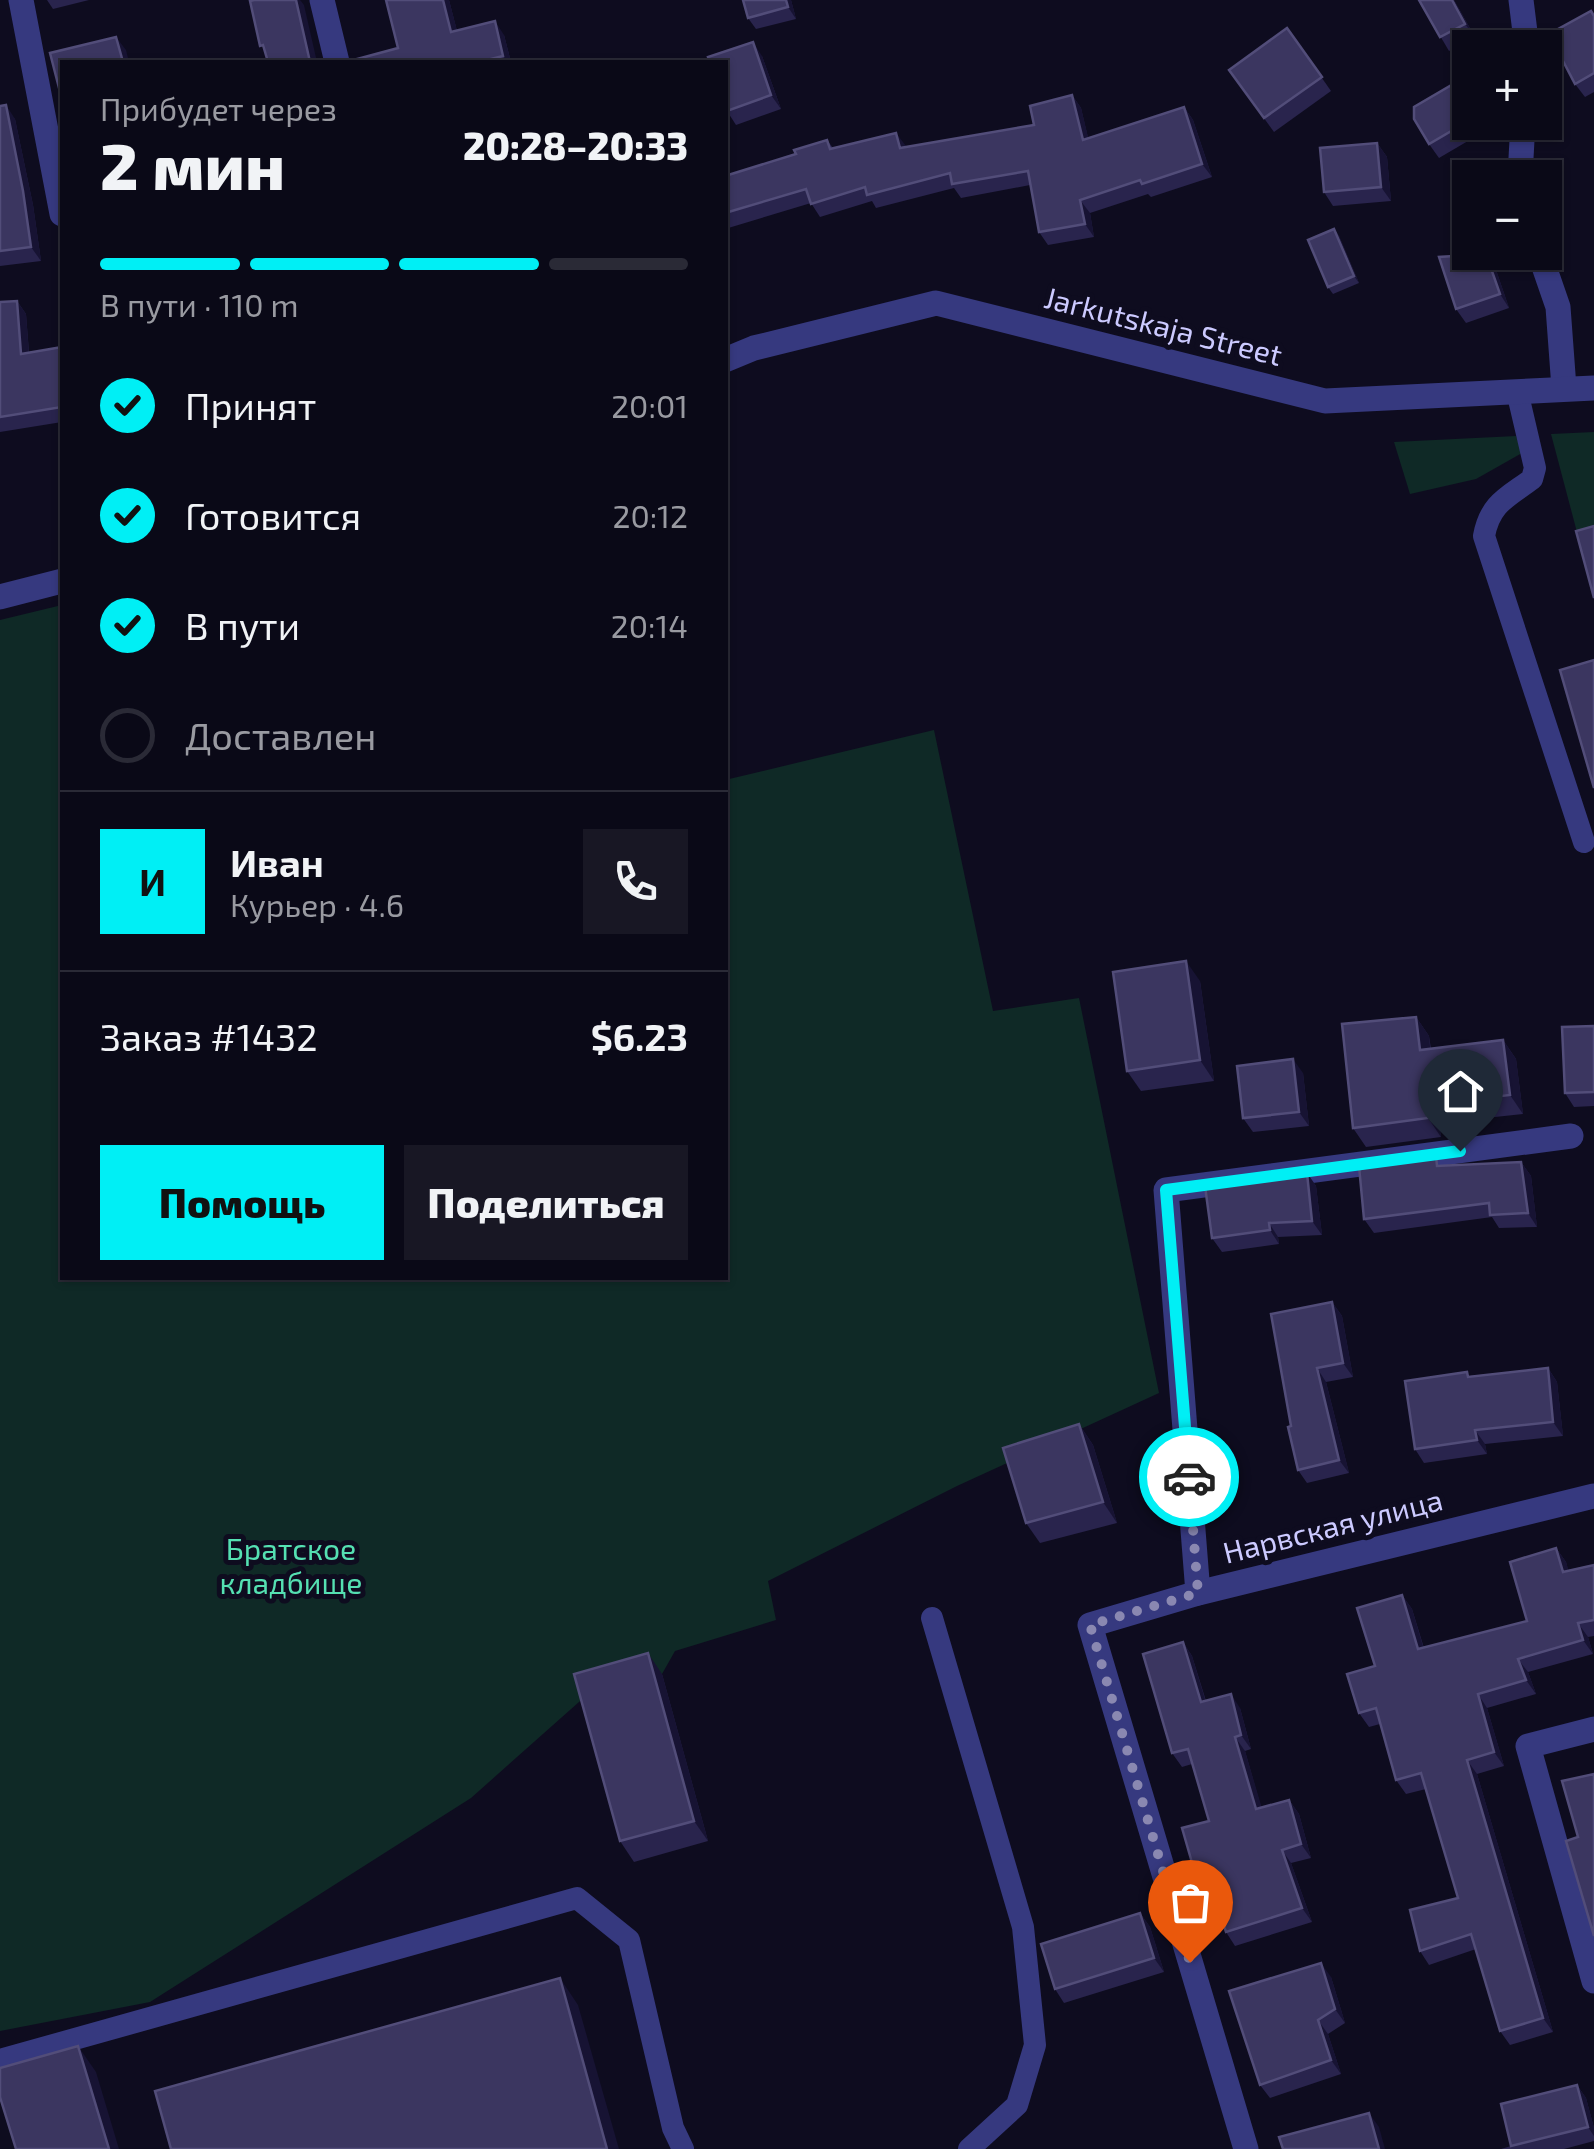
<!DOCTYPE html>
<html lang="ru">
<head>
<meta charset="utf-8">
<style>
  body { margin:0; font-family:"Exo 2",sans-serif; background:#181724; color:#f1f3f6; height:100vh; display:flex; flex-direction:column; font-size:38px; white-space:nowrap }
  * { box-sizing:border-box; margin:0 }
  p { font-size:32px; color:#999aa1 }
  .icon { flex:none; width:55px; height:55px; fill:none; stroke:currentColor; stroke-width:2; stroke-linecap:round; stroke-linejoin:round }
  .map { position:relative; flex:1; overflow:hidden }
  .details { position:absolute; left:60px; top:60px; width:668px; height:1220px; display:flex; flex-direction:column; background:#0a0917; border-radius:0px; box-shadow:0 2px 8px #0004,0 0 0 2px #2a2a36 }
  .details>* { flex:none }
  .buttons { position:absolute; left:1452px; top:30px; display:grid; gap:20px }
  .buttons a { display:grid; place-items:center; width:110px; height:110px; border-radius:0px; background:#0a0917; box-shadow:0 2px 8px #0004,0 0 0 2px #2a2a36; font-size:50px }
  .pin { position:absolute; display:grid; place-items:center; width:85px; height:85px; color:#fff; margin:-102px -42px; border-radius:50% 50% 50% 0; rotate:-45deg; box-shadow:0 0 10px #0007 }
  .pin .icon { rotate:45deg }
  .courier { position:absolute; display:grid; place-items:center; width:100px; height:100px; margin:-50px; border:8px solid #00eff5; border-radius:50%; background:#fff; color:#222; box-shadow:0 2px 12px #0007 }
  .head em { font-style:normal; font-weight:800 }
  .head div { display:flex; flex-direction:column-reverse }
  .head { display:flex; align-items:center; justify-content:space-between; height:170px; padding:0 40px }
  h1 { font-size:65px; font-weight:800; line-height:75px }
  .bar { display:grid; grid-template-columns:repeat(4,1fr); gap:15px 10px; align-content:center; height:120px; padding:0 40px }
  .bar i { height:12px; border-radius:8px; background:#2a2a36 }
  .bar .selected { background:#00eff5 }
  .bar p { grid-column:span 4 }
  .line { display:flex; align-items:center; gap:25px; padding:0 40px; border-top:2px solid #2a2a36 }
  .line div { flex:1 }
  .round { display:grid; place-items:center; flex:none; width:105px; height:105px; border-radius:0px; background:#181724 }
  ol { padding:0 40px; list-style:none }
  li { display:flex; align-items:center; gap:30px; height:110px }
  li p { margin-inline-start:auto }
  li .icon { padding:10px; border-radius:50%; background:#00eff5; color:#111; stroke-width:4 }
  li:last-child { color:#999aa1 }
  li i { width:55px; height:55px; border:5px solid #2a2a36; border-radius:50% }
  .cta { display:flex; gap:20px; margin-top:auto; padding:20px 40px }
  .cta a { flex:1; height:115px; border-radius:0px; background:#00eff5; color:#111; font-size:40px; font-weight:800; line-height:115px; text-align:center }
  .cta a+a { background:#181724; color:#f1f3f6 }
  .map>svg:first-child { display:block }
  .green { fill:#0f2926 }
  .lines { fill:none; stroke-linecap:round; stroke-linejoin:round }
  .service { stroke:#36397f; stroke-width:22 }
  .minor { stroke:#36397f; stroke-width:25 }
  .wall { fill:#29244d }
  .shaded-wall { fill:#171333 }
  .building { fill:#3b3660; stroke:#524d79; stroke-width:2.5 }
  .done { stroke:#8a88b1; stroke-width:10; stroke-dasharray:0 18 }
  .route { stroke:#00eff5; stroke-width:12 }
  .labels { text-anchor:middle; stroke-width:10; stroke-linejoin:round; paint-order:stroke }
  .street-label { font-size:30px; fill:#cccaff; stroke:#0e0c1f }
  .park-label { font-size:30px; fill:#55e0b2; stroke:#0e0c1f }
</style>
</head>
<body>
<div class="map">
<svg width="1594" height="2149" viewBox="0 0 1594 2149">
  <rect width="100%" height="100%" fill="#0e0c1f"/>
  <g class="green">
    <path d="M1594,432V531L1578,536L1551,434Z"/>
    <path d="M1516,436L1522,453L1476,479L1410,494L1394,442Z"/>
    <path d="M62,605V1278H725V780L934,730L993,1011L1079,998L1159,1393L957,1486L768,1581L776,1620L675,1651L662,1674L588,1694L471,1798L150,2002L0,2031V620Z"/>
  </g>
  <g class="lines">
    <g class="service">
      <path d="M1517,391L1535,468L1532,479C1508,497 1490,503 1484,536L1584,842"/>
      <path d="M932,1618L1023,1927L1035,2045L1017,2105L969,2149"/>
      <path d="M0,2060L577,1898L629,1940L673,2128L683,2149"/>
    </g>
    <g class="minor">
      <path d="M21,0L62,214"/>
      <path d="M322,0L337,62"/>
      <path d="M1521,0L1527,48"/>
      <path d="M1523,122L1521,158L1523,178"/>
      <path d="M1539,252L1558,307L1564,388"/>
      <path d="M725,360L754,348L936,303L1325,401L1594,388"/>
      <path d="M0,597L62,581"/>
      <path d="M1198,1593L1166,1190L1571,1136"/>
      <path d="M1594,1729L1528,1746L1594,1981"/>
      <path d="M1246,2149L1090,1625L1198,1593L1594,1496"/>
    </g>
  </g>
  <g class="wall">
    <path d="M47,0H89L53,9Z"/>
    <path d="M449,0L457,31L504,35L511,62H346L398,48Z"/>
    <path d="M791,0L796,19L756,29L748,18Z"/>
    <path d="M1419,0H1454L1475,37L1449,51Z"/>
    <path d="M1594,15V92L1585,97L1575,84Z"/>
    <path d="M1287,28L1331,91L1274,132L1229,70Z"/>
    <path d="M762,56L781,109L736,125L727,111Z"/>
    <path d="M1455,83L1470,105V122H1480L1485,131L1439,158L1429,144Z"/>
    <path d="M1072,95L1081,108L1088,138L1184,107L1193,120L1212,177L1151,197L1148,194L1090,213L1094,237L1048,245L1039,232L1030,185L961,198L954,188L876,208L872,201L820,217L811,203L725,229V176L796,154L827,140L833,148L906,147L1034,125Z"/>
    <path d="M0,106L15,119L33,205L41,261L0,266Z"/>
    <path d="M1377,143L1387,157L1391,201L1333,206L1324,192Z"/>
    <path d="M1334,229L1339,236L1359,283L1333,294L1328,287Z"/>
    <path d="M1486,254L1495,267L1509,308L1466,323L1456,309Z"/>
    <path d="M17,301L26,314L29,352L62,347V422L0,432V302Z"/>
    <path d="M1200,981L1214,1081L1141,1091L1127,1071Z"/>
    <path d="M1416,1017L1429,1036L1431,1049L1503,1040L1516,1059L1523,1114L1439,1123L1441,1137L1366,1147L1353,1128Z"/>
    <path d="M1594,1026V1106L1574,1107L1565,1093Z"/>
    <path d="M1303,1073L1309,1126L1253,1132L1243,1118Z"/>
    <path d="M1521,1162L1531,1176L1537,1227L1499,1228L1492,1217L1374,1233L1364,1219L1443,1166Z"/>
    <path d="M1307,1173L1316,1186L1322,1235L1278,1237L1279,1244L1222,1252L1212,1238Z"/>
    <path d="M1332,1302L1342,1316L1353,1377L1326,1382L1349,1473L1307,1483L1298,1470L1291,1426Z"/>
    <path d="M1548,1368L1557,1382L1563,1436L1485,1444L1487,1454L1424,1463L1415,1449L1470,1376Z"/>
    <path d="M1079,1424L1093,1445L1117,1523L1040,1543L1026,1523Z"/>
    <path d="M1556,1548L1566,1562L1568,1570L1594,1565V1636L1588,1637L1593,1654L1528,1672L1536,1694L1487,1708L1504,1766L1477,1774L1553,2032L1510,2045L1500,2031L1476,1949L1429,1965L1420,1951L1458,1898L1426,1789L1406,1794L1396,1780L1380,1724L1369,1727L1359,1713L1375,1666L1402,1595L1412,1609L1424,1648L1527,1621Z"/>
    <path d="M1183,1642L1192,1656L1206,1701L1240,1708L1251,1749L1245,1751L1261,1807L1289,1800L1299,1814L1311,1858L1291,1863L1312,1922L1235,1946L1226,1932L1210,1886L1204,1887L1195,1873L1209,1821L1192,1764L1182,1767L1172,1753Z"/>
    <path d="M662,1674L708,1841L634,1862L620,1841Z"/>
    <path d="M1140,1913L1150,1927L1164,1972L1064,2003L1055,1989Z"/>
    <path d="M1331,1977L1345,2023L1328,2034L1341,2074L1270,2098L1260,2085Z"/>
    <path d="M1577,2085L1586,2098L1594,2128V2141L1564,2149H1501L1511,2146Z"/>
  </g>
  <g class="shaded-wall">
    <path d="M296,0H300L304,5L317,62H310Z"/>
    <path d="M443,0H449L461,46L451,32Z"/>
    <path d="M786,0H791L796,19L788,7Z"/>
    <path d="M1452,0H1454L1475,37L1465,24Z"/>
    <path d="M495,21L504,35L511,62H508L503,56Z"/>
    <path d="M116,37L126,50L129,62H123Z"/>
    <path d="M753,42L762,56L781,109L771,95Z"/>
    <path d="M1072,95L1081,108L1092,153L1083,140Z"/>
    <path d="M6,105L15,119L33,205L41,261L31,247Z"/>
    <path d="M1184,107L1193,120L1212,177L1202,164Z"/>
    <path d="M896,133L906,146L909,162L900,148Z"/>
    <path d="M1377,143L1387,157L1391,201L1381,187Z"/>
    <path d="M1080,200L1090,213L1094,237L1085,224Z"/>
    <path d="M1334,229L1339,236L1359,283L1354,276Z"/>
    <path d="M1486,254L1495,267L1509,308L1500,294Z"/>
    <path d="M17,301L26,314L30,367L21,354Z"/>
    <path d="M1186,961L1200,981L1214,1081L1200,1060Z"/>
    <path d="M1416,1017L1429,1036L1432,1069L1420,1050Z"/>
    <path d="M1503,1040L1516,1059L1523,1114L1510,1095Z"/>
    <path d="M1293,1059L1303,1073L1309,1126L1299,1112Z"/>
    <path d="M1426,1105L1439,1123L1441,1137L1428,1118Z"/>
    <path d="M1521,1162L1531,1176L1537,1227L1528,1213Z"/>
    <path d="M1307,1173L1316,1186L1322,1235L1312,1221Z"/>
    <path d="M1269,1223L1278,1237L1279,1244L1270,1230Z"/>
    <path d="M1332,1302L1342,1316L1353,1377L1343,1363Z"/>
    <path d="M1317,1368L1326,1382L1349,1473L1339,1460Z"/>
    <path d="M1548,1368L1557,1382L1563,1436L1553,1422Z"/>
    <path d="M1079,1424L1093,1445L1117,1523L1103,1502Z"/>
    <path d="M1475,1430L1485,1444L1487,1454L1477,1440Z"/>
    <path d="M1556,1548L1566,1562L1573,1585L1563,1572Z"/>
    <path d="M1402,1595L1412,1609L1428,1663L1418,1649Z"/>
    <path d="M1578,1623L1588,1637L1593,1654L1583,1640Z"/>
    <path d="M1183,1642L1192,1656L1210,1716L1201,1702Z"/>
    <path d="M648,1653L662,1674L708,1841L694,1821Z"/>
    <path d="M1518,1659L1528,1672L1536,1694L1526,1680Z"/>
    <path d="M1231,1694L1240,1708L1251,1749L1241,1735Z"/>
    <path d="M1478,1694L1487,1708L1504,1766L1494,1752Z"/>
    <path d="M1235,1737L1245,1751L1266,1822L1256,1809Z"/>
    <path d="M1467,1760L1477,1774L1553,2032L1543,2018Z"/>
    <path d="M1289,1800L1299,1814L1311,1858L1301,1844Z"/>
    <path d="M1282,1850L1291,1863L1312,1922L1302,1908Z"/>
    <path d="M1140,1913L1150,1927L1164,1972L1154,1958Z"/>
    <path d="M1321,1963L1331,1977L1345,2023L1335,2009Z"/>
    <path d="M560,1978L578,2005L619,2149H607Z"/>
    <path d="M1318,2020L1328,2034L1341,2074L1331,2060Z"/>
    <path d="M78,2046L96,2072L119,2149H109Z"/>
    <path d="M1577,2085L1586,2098L1594,2128V2136L1588,2127Z"/>
    <path d="M1369,2113L1379,2127L1385,2149H1379Z"/>
  </g>
  <g class="building">
    <path d="M254,0H296L310,62H268L263,45L260,46L250,1Z"/>
    <path d="M386,0H443L451,32L495,21L503,56L479,62H346L398,48Z"/>
    <path d="M743,0H786L788,7L748,18Z"/>
    <path d="M1419,0H1452L1465,24L1440,37Z"/>
    <path d="M1591,11L1594,16V73L1575,84L1549,34Z"/>
    <path d="M1287,28L1322,77L1264,118L1229,70Z"/>
    <path d="M116,37L123,62H62V87L59,88L50,53Z"/>
    <path d="M753,42L771,95L727,111L725,106V62H710L708,57Z"/>
    <path d="M1455,83L1470,108V120L1429,144L1414,119V107Z"/>
    <path d="M1072,95L1083,140L1184,107L1202,164L1142,184L1140,180L1080,200L1085,224L1039,232L1028,171L952,184L950,173L867,195L865,187L811,204L806,189L725,213V176L796,154L794,150L827,140L830,149L896,133L900,148L1034,125L1030,106Z"/>
    <path d="M6,105L23,191L31,247L0,251V106Z"/>
    <path d="M1377,143L1381,187L1324,192L1320,148Z"/>
    <path d="M1334,229L1354,276L1328,287L1308,240Z"/>
    <path d="M1486,254L1500,294L1456,309L1439,257Z"/>
    <path d="M17,301L21,354L62,347V407L0,417V302Z"/>
    <path d="M1594,526V598L1576,531Z"/>
    <path d="M1594,660V788L1560,670Z"/>
    <path d="M1186,961L1200,1060L1127,1071L1113,972Z"/>
    <path d="M1416,1017L1420,1050L1503,1040L1510,1095L1426,1105L1428,1118L1353,1128L1342,1024Z"/>
    <path d="M1594,1026V1092L1565,1093L1562,1027Z"/>
    <path d="M1293,1059L1299,1112L1243,1118L1237,1066Z"/>
    <path d="M1436,1155L1437,1166L1521,1162L1528,1213L1490,1215L1489,1203L1364,1219L1359,1166Z"/>
    <path d="M1307,1173L1312,1221L1269,1223L1270,1230L1212,1238L1205,1186Z"/>
    <path d="M1332,1302L1343,1363L1317,1368L1339,1460L1298,1470L1288,1427L1291,1426L1271,1314Z"/>
    <path d="M1548,1368L1553,1422L1475,1430L1477,1440L1415,1449L1405,1381L1467,1372L1468,1377Z"/>
    <path d="M1079,1424L1103,1502L1026,1523L1003,1448Z"/>
    <path d="M1556,1548L1563,1572L1594,1565V1620L1578,1623L1583,1640L1518,1659L1526,1680L1478,1694L1494,1752L1467,1760L1543,2018L1500,2031L1471,1934L1420,1951L1410,1910L1458,1898L1421,1773L1396,1780L1376,1708L1359,1713L1347,1674L1375,1666L1357,1608L1402,1595L1418,1649L1527,1621L1510,1562Z"/>
    <path d="M1183,1642L1201,1702L1231,1694L1241,1735L1235,1737L1256,1809L1289,1800L1301,1844L1282,1850L1302,1908L1226,1932L1205,1871L1195,1873L1182,1828L1209,1821L1188,1749L1172,1753L1143,1654Z"/>
    <path d="M648,1653L694,1821L620,1841L574,1674Z"/>
    <path d="M1594,1774V1936L1566,1841L1578,1837L1562,1781Z"/>
    <path d="M1140,1913L1154,1958L1055,1989L1041,1944Z"/>
    <path d="M1321,1963L1335,2009L1318,2020L1331,2060L1260,2085L1229,1991Z"/>
    <path d="M560,1978L607,2149H171L155,2091Z"/>
    <path d="M78,2046L109,2149H16L0,2097V2068Z"/>
    <path d="M1577,2085L1588,2127L1511,2146L1501,2104Z"/>
    <path d="M1369,2113L1379,2149H1283L1279,2137Z"/>
  </g>
  <g class="lines">
    <path class="done" d="M1189,1477L1198,1593L1090,1625L1190,1962"/>
    <path class="route" d="M1189,1477L1166,1190L1460,1151"/>
  </g>
  <g class="labels">
    <g class="street-label">
      <text transform="translate(1163 327) rotate(14)" y="10">Jarkutskaja Street</text>
      <text transform="translate(1333 1527) rotate(-14)" y="10">Нарвская улица</text>
    </g>
    <g class="park-label">
      <text x="291" y="1560">Братское<tspan x="291" dy="34">кладбище</tspan></text>
    </g>
  </g>
</svg>
<div class="buttons">
<a>+</a>
<a>−</a>
</div>
<div class="pin" style="left:1190px;top:1962px;background:#ea580c"><svg class="icon" aria-label="bag" viewBox="0 0 24 24"><path d="M5 8h14l-1 12H6zM9 8a3 3 0 0 1 6 0"/></svg></div>
<div class="pin" style="left:1460px;top:1151px;background:#1f2937"><svg class="icon" aria-label="home" viewBox="0 0 24 24"><path d="M3 11l9-7 9 7M6 9v11h12V9"/></svg></div>
<div class="courier" style="left:1189px;top:1477px"><svg class="icon" aria-label="car" viewBox="0 0 24 24"><path d="M5 17H2v-5l4-1 3-4h7l3 4 3 1v5h-3M9 17h6M6 11h13"/><circle cx="7" cy="17" r="2"/><circle cx="17" cy="17" r="2"/></svg></div>
<section class="details">
<div class="head"><div><h1>2 мин</h1><p>Прибудет через</p></div><em>20:28–20:33</em></div>
<div class="bar"><i class="selected"></i><i class="selected"></i><i class="selected"></i><i></i><p>В пути · 110 m</p></div>
<ol>
<li><svg class="icon" aria-label="check" viewBox="0 0 24 24"><path d="M5 12l5 5 9-10"/></svg>Принят<p>20:01</p></li>
<li><svg class="icon" aria-label="check" viewBox="0 0 24 24"><path d="M5 12l5 5 9-10"/></svg>Готовится<p>20:12</p></li>
<li><svg class="icon" aria-label="check" viewBox="0 0 24 24"><path d="M5 12l5 5 9-10"/></svg>В пути<p>20:14</p></li>
<li><i></i>Доставлен</li>
</ol>
<div class="line" style="height:180px"><b class="round" style="background:#00eff5;color:#111">И</b><div><b>Иван</b><p>Курьер · 4.6</p></div><a class="round"><svg class="icon" aria-label="phone" viewBox="0 0 24 24"><path d="M5 4h4l2 5-3 2q2 4 5 5l2-3 5 2v4C11 20 4 13 5 4z"/></svg></a></div>
<div class="line" style="height:130px"><div>Заказ #1432</div><b>$6.23</b></div>
<div class="cta"><a>Помощь</a><a>Поделиться</a></div>
</section>
</div>
</body>
</html>
